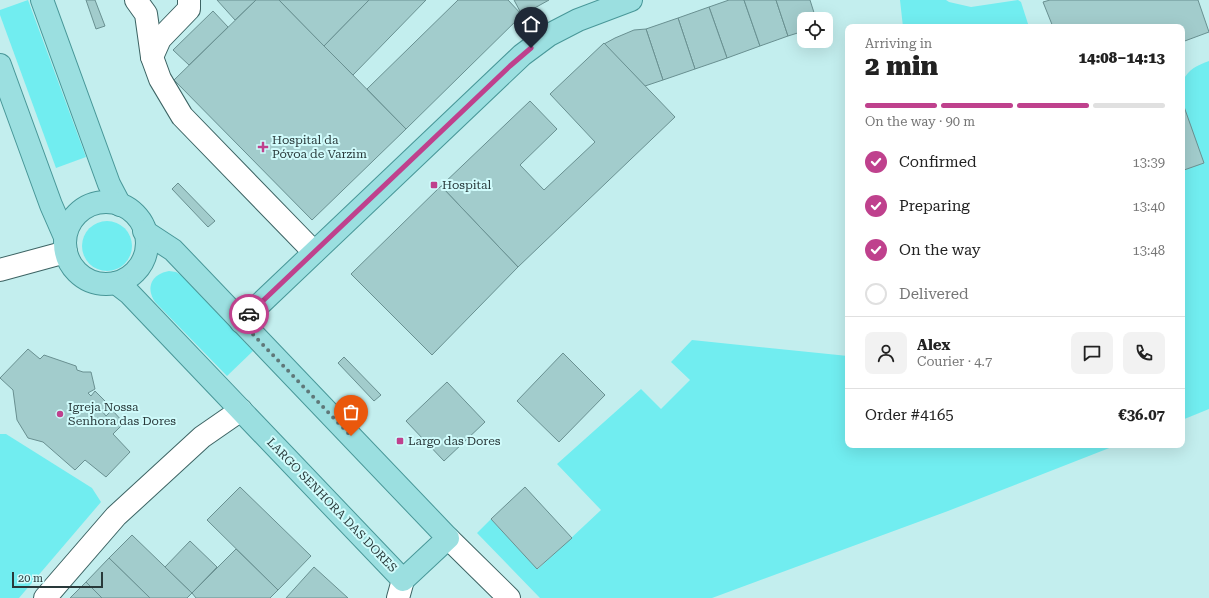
<!DOCTYPE html>
<html lang="en">
<head>
<meta charset="utf-8">
<style>
  body { margin:0; font-family:"Roboto Serif",serif; background:#f2f2f2; color:#222; height:100vh; display:flex; flex-direction:column; font-size:15px; white-space:nowrap }
  * { box-sizing:border-box; margin:0 }
  p { font-size:13px; color:#767676 }
  .icon { flex:none; width:22px; height:22px; fill:none; stroke:currentColor; stroke-width:2; stroke-linecap:round; stroke-linejoin:round }
  .map { position:relative; flex:1; overflow:hidden }
  .drawer { position:absolute; left:845px; top:24px; width:340px; height:424px; display:flex; flex-direction:column; background:#fff; border-radius:8px; box-shadow:0 4px 16px #0002 }
  .drawer>* { flex:none }
  .fabs { position:absolute; left:797px; top:12px; display:grid; gap:8px }
  .fabs a { display:grid; place-items:center; width:36px; height:36px; border-radius:8px; background:#fff; box-shadow:0 4px 16px #0002; font-size:20px }
  .scale { position:absolute; left:12px; bottom:10px; width:91px; box-sizing:border-box; padding-left:4px; border:2px solid #29393a; border-top:0; font-size:11px; line-height:14px; white-space:nowrap; color:#29393a; -webkit-text-stroke:3px #d0fbfb; paint-order:stroke }
  .pin { position:absolute; display:grid; place-items:center; width:34px; height:34px; color:#fff; margin:-41px -17px; border-radius:50% 50% 50% 0; rotate:-45deg; box-shadow:0 0 4px #0007 }
  .pin .icon { rotate:45deg }
  .courier { position:absolute; display:grid; place-items:center; width:40px; height:40px; margin:-20px; border:3px solid #bf418d; border-radius:50%; background:#fff; color:#222; box-shadow:0 1px 5px #0007 }
  .overview em { font-style:normal; font-weight:800 }
  .overview div { display:flex; flex-direction:column-reverse }
  .overview { display:flex; align-items:center; justify-content:space-between; height:68px; padding:0 20px }
  h1 { font-size:26px; font-weight:800; line-height:30px }
  .bar { display:grid; grid-template-columns:repeat(4,1fr); gap:6px 4px; align-content:center; height:48px; padding:0 20px }
  .bar i { height:5px; border-radius:3px; background:#e0e0e0 }
  .bar .current { background:#bf418d }
  .bar p { grid-column:span 4 }
  .line { display:flex; align-items:center; gap:10px; padding:0 20px; border-top:1px solid #e0e0e0 }
  .line div { flex:1 }
  .round { display:grid; place-items:center; flex:none; width:42px; height:42px; border-radius:8px; background:#f2f2f2 }
  ol { padding:0 20px; list-style:none }
  li { display:flex; align-items:center; gap:12px; height:44px }
  li p { margin-inline-start:auto }
  li .icon { padding:4px; border-radius:50%; background:#bf418d; color:#fff; stroke-width:4 }
  li:last-child { color:#767676 }
  li i { width:22px; height:22px; border:2px solid #e0e0e0; border-radius:50% }
  .map>svg:first-child { display:block }
  .green { fill:#71edf0 }
  .building { fill:#a2cccc; stroke:#699091 }
  .lines { fill:none; stroke-linecap:round; stroke-linejoin:round }
  .minor-casing { stroke:#3c6363; stroke-width:24 }
  .major-casing { stroke:#489798; stroke-width:24 }
  .minor { stroke:#fff; stroke-width:22 }
  .major { stroke:#9bdfe0; stroke-width:22 }
  .done { stroke:#5f7879; stroke-width:4; stroke-dasharray:0 7.2 }
  .route { stroke:#bf418d; stroke-width:5 }
  .poi-dot { fill:#bf418d; stroke:#d0fbfb; stroke-width:1.5 }
  .labels { text-anchor:middle; stroke-width:4; stroke-linejoin:round; paint-order:stroke }
  .poi-label { font-size:12px; fill:#29393a; stroke:#d0fbfb; text-anchor:start }
  .street-label { font-size:12px; fill:#29393a; stroke:#d0fbfb }
</style>
</head>
<body>
<div class="map">
<svg width="1209" height="598" viewBox="0 0 1209 598">
  <rect width="100%" height="100%" fill="#c3eeee"/>
  <g class="green">
    <path d="M28,0L86,157L56,168L0,15V10Z"/>
    <path d="M900,0H946L949,2L971,7L1018,0L1021,2L1029,27H903Z"/>
    <path d="M1209,61V409L1182,420V164L1184,170L1204,163C1198,147 1176,95 1183,81C1188,69 1198,65 1209,61Z"/>
    <circle cx="107" cy="246" r="25"/>
    <path d="M169,271L176,272L182,276L253,351L227,376L155,302C145,287 152,274 169,271Z"/>
    <path d="M692,340L848,356V445H1117L948,511L712,598H540L477,533L491,519L538,569L601,510L557,464L641,389L661,409L690,380L671,362Z"/>
    <path d="M0,434H6L92,488L101,502L19,598H0Z"/>
  </g>
  <g class="building">
    <path d="M86,0H95L105,26L96,29Z"/>
    <path d="M217,0H256L235,20Z"/>
    <path d="M256,0H279L406,129L312,220L174,80Z"/>
    <path d="M279,0H369L324,46Z"/>
    <path d="M369,0H426L353,75L324,46Z"/>
    <path d="M458,0H508L522,15L406,129L367,89Z"/>
    <path d="M514,0H549L522,15Z"/>
    <path d="M729,0H744L760,46L727,58L709,7Z"/>
    <path d="M744,0H776L788,36L760,46Z"/>
    <path d="M776,0H810L816,19H804V31L788,36Z"/>
    <path d="M1050,0H1198L1209,32L1182,42V27H1053L1043,2Z"/>
    <path d="M709,7L727,58L695,69L678,18Z"/>
    <path d="M213,11L228,27L189,65L173,50Z"/>
    <path d="M678,18L695,69L663,80L646,29Z"/>
    <path d="M646,29L663,80L645,86L604,44L615,38L634,30Z"/>
    <path d="M604,43L675,117L518,267L441,186L530,101L557,129L520,165L544,190L595,142L550,94Z"/>
    <path d="M1182,101L1204,163L1184,170L1182,164Z"/>
    <path d="M178,183L215,221L208,227L172,189Z"/>
    <path d="M441,186L518,267L432,355L351,274Z"/>
    <path d="M28,349L40,359L44,355L76,366L77,370L83,372H91L95,389L88,393L91,396L95,391L108,404L102,411L106,416L112,410L124,423L113,434L130,452L106,477L85,460L75,470L43,442L28,438L17,420L13,390L0,378Z"/>
    <path d="M563,353L605,395L559,442L517,401Z"/>
    <path d="M344,357L381,395L374,401L338,363Z"/>
    <path d="M447,382L485,422L444,461L406,421Z"/>
    <path d="M240,487L311,556L278,590L207,520Z"/>
    <path d="M525,487L572,538L537,569L491,519Z"/>
    <path d="M132,535L192,593L187,598H150L109,558Z"/>
    <path d="M190,541L217,567L192,593L165,567Z"/>
    <path d="M236,549L278,590L270,598H196L192,593Z"/>
    <path d="M109,558L150,598H102L86,582Z"/>
    <path d="M314,567L348,598H286Z"/>
    <path d="M86,582L102,598H70Z"/>
  </g>
  <g class="lines">
    <defs>
      <g id="minor">
        <path d="M136,0L146,14L152,57L160,79L182,116L314,252"/>
        <path d="M152,57L160,39L189,9V0"/>
        <path d="M0,270L66,252"/>
        <path d="M448,538L509,598"/>
        <path d="M45,598L116,516L202,437L241,410"/>
        <path d="M398,598L403,580"/>
      </g>
      <g id="major">
        <path d="M42,0L109,184L120,205"/>
        <path d="M0,65L51,205L65,237"/>
        <circle cx="106" cy="243" r="41"/>
        <path d="M116,283L129,293L403,580L448,538L173,250L144,231"/>
        <path d="M241,322L522,55L549,35L578,20L631,0"/>
      </g>
    </defs>
    <use href="#minor" class="minor-casing"/>
    <use href="#major" class="major-casing"/>
    <use href="#minor" class="minor"/>
    <use href="#major" class="major"/>
  </g>
  <g class="lines">
    <path class="done" d="M249,314L241,322L351,436"/>
    <path class="route" d="M249,314L510,66L531,48"/>
  </g>
  <g class="poi-dot">
    <path d="M261 141h4v4h4v4h-4v4h-4v-4h-4v-4h4z"/>
    <rect x="430" y="181" width="8" height="8" rx="2"/>
    <circle cx="60" cy="414" r="4"/>
    <rect x="396" y="437" width="8" height="8" rx="2"/>
  </g>
  <g class="labels">
    <g class="poi-label">
      <text x="272" y="144">Hospital da<tspan x="272" dy="14">Póvoa de Varzim</tspan></text>
      <text x="442" y="189">Hospital</text>
      <text x="68" y="411">Igreja Nossa<tspan x="68" dy="14">Senhora das Dores</tspan></text>
      <text x="408" y="445">Largo das Dores</text>
    </g>
    <g class="street-label">
      <text transform="translate(332 505) rotate(46)" y="4">LARGO SENHORA DAS DORES</text>
    </g>
  </g>
</svg>
<div class="fabs">
<a><svg class="icon" aria-label="locate" viewBox="0 0 24 24"><circle cx="12" cy="12" r="6"/><path d="M12 2v4M12 18v4M2 12h4M18 12h4"/></svg></a>
</div>
<div class="scale">20 m</div>
<div class="pin" style="left:351px;top:436px;background:#ea580c"><svg class="icon" aria-label="bag" viewBox="0 0 24 24"><path d="M5 8h14l-1 12H6zM9 8a3 3 0 0 1 6 0"/></svg></div>
<div class="pin" style="left:531px;top:48px;background:#1f2937"><svg class="icon" aria-label="home" viewBox="0 0 24 24"><path d="M3 11l9-7 9 7M6 9v11h12V9"/></svg></div>
<div class="courier" style="left:249px;top:314px"><svg class="icon" aria-label="car" viewBox="0 0 24 24"><path d="M5 17H2v-5l4-1 3-4h7l3 4 3 1v5h-3M9 17h6M6 11h13"/><circle cx="7" cy="17" r="2"/><circle cx="17" cy="17" r="2"/></svg></div>
<section class="drawer">
<div class="overview"><div><h1>2 min</h1><p>Arriving in</p></div><em>14:08–14:13</em></div>
<div class="bar"><i class="current"></i><i class="current"></i><i class="current"></i><i></i><p>On the way · 90 m</p></div>
<ol>
<li><svg class="icon" aria-label="check" viewBox="0 0 24 24"><path d="M5 12l5 5 9-10"/></svg>Confirmed<p>13:39</p></li>
<li><svg class="icon" aria-label="check" viewBox="0 0 24 24"><path d="M5 12l5 5 9-10"/></svg>Preparing<p>13:40</p></li>
<li><svg class="icon" aria-label="check" viewBox="0 0 24 24"><path d="M5 12l5 5 9-10"/></svg>On the way<p>13:48</p></li>
<li><i></i>Delivered</li>
</ol>
<div class="line" style="height:72px"><a class="round"><svg class="icon" aria-label="person" viewBox="0 0 24 24"><circle cx="12" cy="8" r="4"/><path d="M4 21q1-7 8-7t8 7"/></svg></a><div><b>Alex</b><p>Courier · 4.7</p></div><a class="round"><svg class="icon" aria-label="chat" viewBox="0 0 24 24"><path d="M4 5h16v11H9l-5 4z"/></svg></a><a class="round"><svg class="icon" aria-label="phone" viewBox="0 0 24 24"><path d="M5 4h4l2 5-3 2q2 4 5 5l2-3 5 2v4C11 20 4 13 5 4z"/></svg></a></div>
<div class="line" style="height:52px"><div>Order #4165</div><b>€36.07</b></div>
</section>
</div>
</body>
</html>
